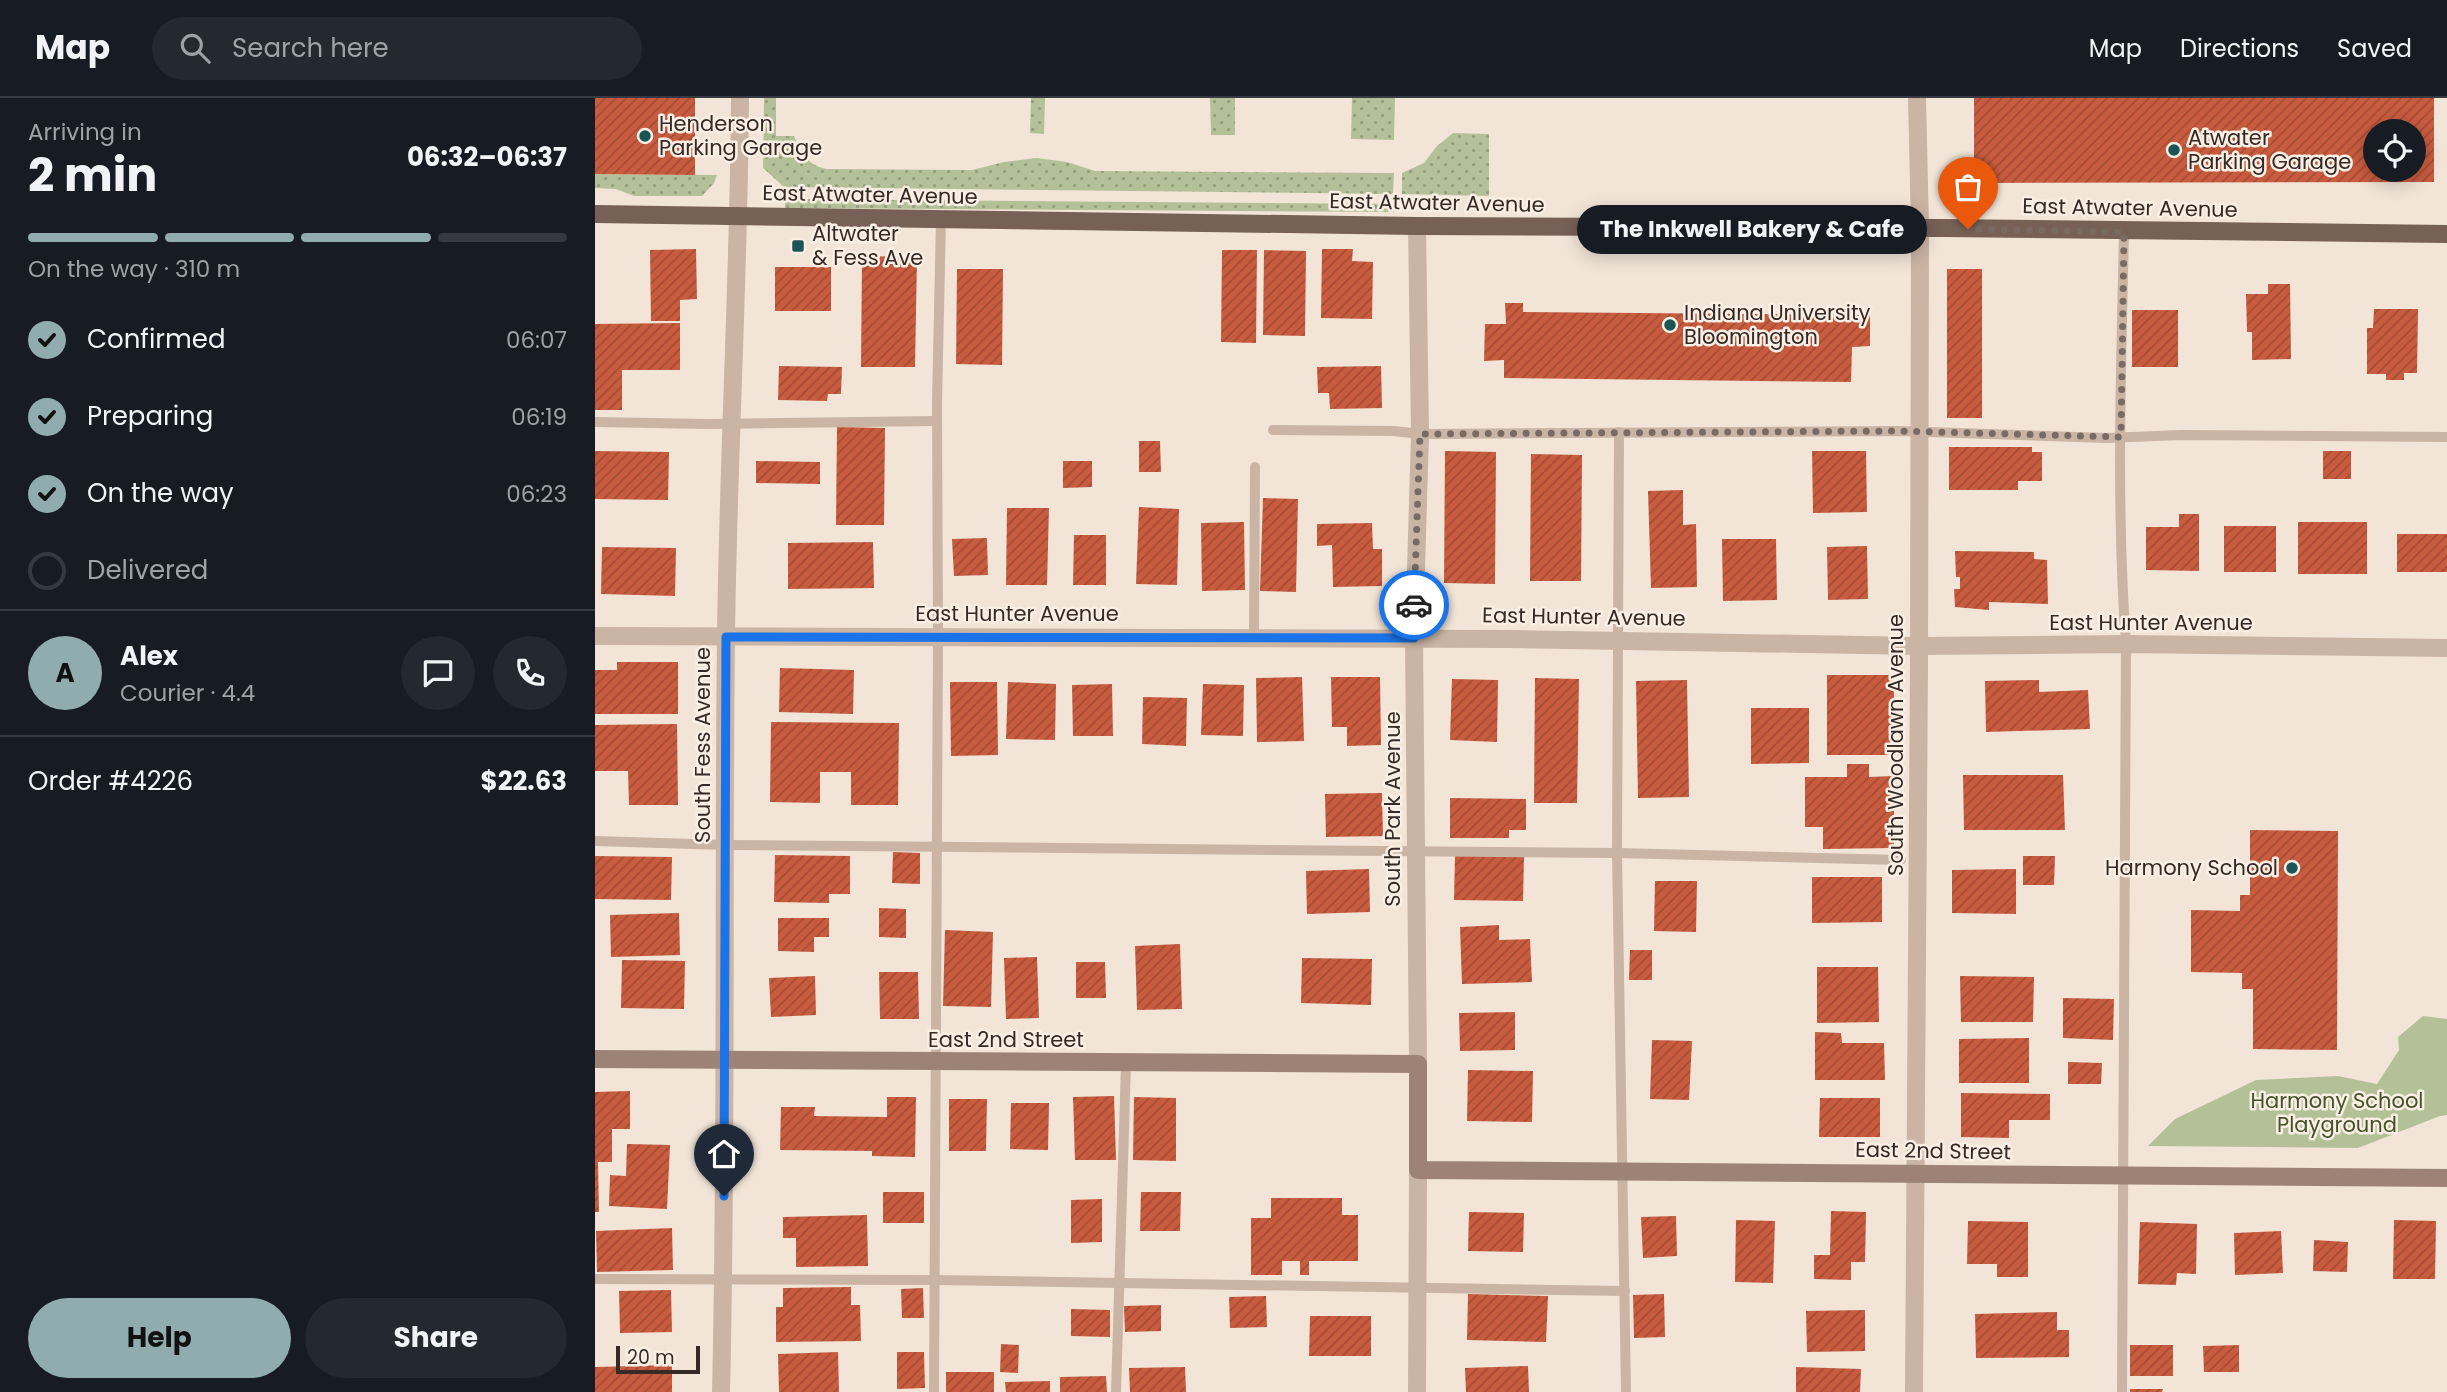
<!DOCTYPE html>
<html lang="en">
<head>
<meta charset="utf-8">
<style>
  body { margin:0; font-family:Poppins,sans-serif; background:#242831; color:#f1f3f6; height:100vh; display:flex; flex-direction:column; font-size:26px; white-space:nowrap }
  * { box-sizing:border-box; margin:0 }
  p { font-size:23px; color:#9ea1a6 }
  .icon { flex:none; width:38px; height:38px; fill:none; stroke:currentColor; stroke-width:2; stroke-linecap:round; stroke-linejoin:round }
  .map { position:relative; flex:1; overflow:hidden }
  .sheet { display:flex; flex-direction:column; background:#171b24; width:595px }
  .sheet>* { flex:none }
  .tools { position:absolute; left:1768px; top:21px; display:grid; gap:14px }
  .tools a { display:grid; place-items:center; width:63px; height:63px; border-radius:50%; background:#171b24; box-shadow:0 4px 18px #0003; font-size:35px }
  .scale { position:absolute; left:21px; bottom:18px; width:84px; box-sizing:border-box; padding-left:7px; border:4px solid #352a26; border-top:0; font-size:19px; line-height:24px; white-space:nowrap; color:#352a26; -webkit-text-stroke:5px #f9efe4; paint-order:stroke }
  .pin { position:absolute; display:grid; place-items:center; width:60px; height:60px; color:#fff; margin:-72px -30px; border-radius:50% 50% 50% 0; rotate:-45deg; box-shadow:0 0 7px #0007 }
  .pin .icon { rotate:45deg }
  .courier { position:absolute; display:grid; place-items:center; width:70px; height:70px; margin:-35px; border:5px solid #1a73e8; border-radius:50%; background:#fff; color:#222; box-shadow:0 2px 9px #0007 }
  .bubble { position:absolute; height:49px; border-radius:24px; background:#171b24; box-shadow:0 4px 18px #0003; font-size:23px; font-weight:700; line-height:49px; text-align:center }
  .overview em { font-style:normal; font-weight:700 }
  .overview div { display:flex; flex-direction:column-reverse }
  .overview { display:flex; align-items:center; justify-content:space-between; height:119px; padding:0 28px }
  h1 { font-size:46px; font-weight:700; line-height:52px }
  .bar { display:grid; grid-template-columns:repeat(4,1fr); gap:10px 7px; align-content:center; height:84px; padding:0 28px }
  .bar i { height:9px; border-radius:5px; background:#363941 }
  .bar .active { background:#91acae }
  .bar p { grid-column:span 4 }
  .line { display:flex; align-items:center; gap:18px; padding:0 28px; border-top:2px solid #363941 }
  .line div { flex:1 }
  .round { display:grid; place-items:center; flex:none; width:74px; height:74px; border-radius:37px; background:#242831 }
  ol { padding:0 28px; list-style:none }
  li { display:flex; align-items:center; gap:21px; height:77px }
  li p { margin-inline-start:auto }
  li .icon { padding:7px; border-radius:50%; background:#91acae; color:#111; stroke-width:4 }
  li:last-child { color:#9ea1a6 }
  li i { width:38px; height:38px; border:4px solid #363941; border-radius:50% }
  .primary-button { display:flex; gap:14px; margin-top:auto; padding:14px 28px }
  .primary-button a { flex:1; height:80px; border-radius:42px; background:#91acae; color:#111; font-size:28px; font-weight:700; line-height:80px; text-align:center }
  .primary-button a+a { background:#242831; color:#f1f3f6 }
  header { display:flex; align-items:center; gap:42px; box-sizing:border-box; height:98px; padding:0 35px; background:#171b24; border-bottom:2px solid #363941 }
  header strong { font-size:33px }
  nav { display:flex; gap:38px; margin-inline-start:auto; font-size:24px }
  .search { width:490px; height:63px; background:#242831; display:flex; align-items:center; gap:18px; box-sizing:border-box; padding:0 24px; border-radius:38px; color:#9ea1a6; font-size:26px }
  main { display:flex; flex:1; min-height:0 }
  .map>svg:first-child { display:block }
  .grass { fill:url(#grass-dots) }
  .park { fill:#b4c198 }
  .building { fill:url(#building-hatch); fill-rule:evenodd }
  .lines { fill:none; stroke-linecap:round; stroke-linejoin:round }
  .lane { stroke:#cab4a4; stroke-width:10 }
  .street { stroke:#cab4a4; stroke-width:18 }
  .secondary { stroke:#9d8375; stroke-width:18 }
  .primary { stroke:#776056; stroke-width:18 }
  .done { stroke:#776b64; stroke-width:7; stroke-dasharray:0 12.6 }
  .route { stroke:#1a73e8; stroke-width:9 }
  .poi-dot { fill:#1b5557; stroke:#f9efe4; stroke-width:2.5 }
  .labels { text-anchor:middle; stroke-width:5; stroke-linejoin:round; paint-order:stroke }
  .poi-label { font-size:21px; fill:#352a26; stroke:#f9efe4; text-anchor:start }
  .street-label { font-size:21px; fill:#352a26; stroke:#f9efe4 }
  .park-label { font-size:21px; fill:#455429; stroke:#f9efe4 }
</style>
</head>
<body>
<header>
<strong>Map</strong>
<div class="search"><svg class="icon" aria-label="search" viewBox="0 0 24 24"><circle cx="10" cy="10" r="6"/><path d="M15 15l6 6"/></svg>Search here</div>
<nav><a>Map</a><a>Directions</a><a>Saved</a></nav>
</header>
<main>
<section class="sheet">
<div class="overview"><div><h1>2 min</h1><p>Arriving in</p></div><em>06:32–06:37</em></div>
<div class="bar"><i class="active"></i><i class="active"></i><i class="active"></i><i></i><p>On the way · 310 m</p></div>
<ol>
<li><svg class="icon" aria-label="check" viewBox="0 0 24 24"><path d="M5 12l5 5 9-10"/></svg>Confirmed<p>06:07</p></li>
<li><svg class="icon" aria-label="check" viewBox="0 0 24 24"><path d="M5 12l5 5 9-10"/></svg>Preparing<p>06:19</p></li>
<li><svg class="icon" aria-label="check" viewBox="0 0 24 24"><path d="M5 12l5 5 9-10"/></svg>On the way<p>06:23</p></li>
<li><i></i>Delivered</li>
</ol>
<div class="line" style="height:126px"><b class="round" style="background:#91acae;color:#111">A</b><div><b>Alex</b><p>Courier · 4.4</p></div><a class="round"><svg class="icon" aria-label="chat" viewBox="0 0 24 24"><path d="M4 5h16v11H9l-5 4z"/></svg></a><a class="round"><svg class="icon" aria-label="phone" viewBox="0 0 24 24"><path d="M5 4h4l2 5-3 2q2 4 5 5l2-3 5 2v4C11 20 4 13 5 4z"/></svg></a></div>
<div class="line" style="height:91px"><div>Order #4226</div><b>$22.63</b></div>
<div class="primary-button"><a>Help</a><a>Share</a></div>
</section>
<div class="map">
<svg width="1852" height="1294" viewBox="0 0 1852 1294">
  <defs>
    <pattern id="grass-dots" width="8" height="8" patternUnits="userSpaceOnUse" patternTransform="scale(1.75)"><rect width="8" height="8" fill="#b4c198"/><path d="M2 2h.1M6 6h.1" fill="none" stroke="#939d7c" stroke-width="1.8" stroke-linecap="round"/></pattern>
    <pattern id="building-hatch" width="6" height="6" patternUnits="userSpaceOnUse" patternTransform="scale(1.75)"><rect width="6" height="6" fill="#c95c3f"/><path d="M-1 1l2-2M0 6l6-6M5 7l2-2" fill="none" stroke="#a44c35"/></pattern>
  </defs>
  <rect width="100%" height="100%" fill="#f2e5d8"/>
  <g class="grass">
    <path d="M169,0H181V38H199C206,56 212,66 231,71L377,72L409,64L442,60L472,64L500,73L799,75L798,96L189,89L168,70Z"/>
    <path d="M436,0H450L449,36L435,35Z"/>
    <path d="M615,0H640V37H616Z"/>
    <path d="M757,0H800L799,42L756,41Z"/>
    <path d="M858,35L894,36V98L807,96V75L829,65L842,48Z"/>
    <path d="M0,76L122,77L119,85L107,98H39L21,91L0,90Z"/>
    <path d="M190,101L799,106V114L190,110Z"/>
  </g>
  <path class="park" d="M1828,918L1852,921V1017L1845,1018L1763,1050L1553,1048L1580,1021L1661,982L1743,978L1782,986L1804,952L1803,939Z"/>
  <g class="building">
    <path d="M0,0H100V77L0,76Z"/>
    <path d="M1379,0H1839V84L1379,85ZM1780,33H1818V72H1780Z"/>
    <path d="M101,151L102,201L85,202V223H56L55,152Z"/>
    <path d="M727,151H758L757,163L778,164L777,221L726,220Z"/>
    <path d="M627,152H662L661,245L626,244Z"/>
    <path d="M669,152L711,153L710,238L668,237Z"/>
    <path d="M267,158L322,159L320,269H266Z"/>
    <rect x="180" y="169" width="56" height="44"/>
    <path d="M362,171H408L407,267L361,266Z"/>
    <rect x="1352" y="171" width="35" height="149"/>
    <path d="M1673,186H1695L1696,261L1657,262V234H1652L1651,196H1673Z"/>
    <path d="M910,205H928V214L1275,217V248L1257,249L1256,284L909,280V262L889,263L890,226H911Z"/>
    <path d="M1779,211H1823L1822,275H1809V282H1791V276H1772V230H1778Z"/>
    <rect x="1537" y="212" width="46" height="57"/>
    <path d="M85,225V272H27V312H0V226Z"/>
    <path d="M184,268L247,269L246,296H233L232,303L183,302Z"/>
    <path d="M786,268L787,310L735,311L734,295H723L722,269Z"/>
    <path d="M242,329L290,330L289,427H241Z"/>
    <path d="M544,343H565L566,374H544Z"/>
    <path d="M1354,349H1437V354H1447V383H1423V392H1354Z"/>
    <path d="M0,353L74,354L73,402L0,401Z"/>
    <path d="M850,353L901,354L900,486L849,485Z"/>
    <path d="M1217,353H1271L1272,414L1218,415Z"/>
    <rect x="1728" y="353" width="28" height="28"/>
    <path d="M936,356L987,357L986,483H935Z"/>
    <path d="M161,363L225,364V386L161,385Z"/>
    <path d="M468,363H497V389L468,390Z"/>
    <path d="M1088,392V427L1101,426L1102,489L1056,490L1053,393Z"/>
    <path d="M668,400L703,401L701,494L665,493Z"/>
    <path d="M544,409L584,411L582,487L541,486Z"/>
    <path d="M412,410H454L452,487H411Z"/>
    <path d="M1584,416H1604V473L1551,472V429H1584Z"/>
    <path d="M649,424L650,492L607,493L606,425Z"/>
    <rect x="1703" y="424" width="69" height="52"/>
    <path d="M777,425L778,451H787V488L738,489L737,447L722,448V426Z"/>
    <rect x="1629" y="428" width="52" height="46"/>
    <rect x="1802" y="436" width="50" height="38"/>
    <path d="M479,437H511V487H478Z"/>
    <path d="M392,440L393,477L359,478L357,441Z"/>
    <path d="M1127,441H1181L1182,502L1128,503Z"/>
    <path d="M278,444L279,490L193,491V445Z"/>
    <path d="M1272,448L1273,501L1233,502L1232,449Z"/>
    <path d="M7,449L81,450L80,498L6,496Z"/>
    <path d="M1360,453L1439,454V461L1452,462L1453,506L1394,504V512L1360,509L1359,491H1365V479H1361Z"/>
    <path d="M22,564H83V616H0V572H22Z"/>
    <path d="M185,570L259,572L258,616L184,614Z"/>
    <rect x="1232" y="577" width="67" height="80"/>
    <path d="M707,579L709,643L662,644L661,580Z"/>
    <path d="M736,579H785L786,647L752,648V629H737Z"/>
    <path d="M940,580L984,581L982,705H939Z"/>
    <path d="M857,581L903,582L902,644L855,642Z"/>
    <path d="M1092,582L1094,699L1043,700L1041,583Z"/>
    <path d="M1444,582V594L1493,592L1495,631L1391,634L1390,583Z"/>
    <path d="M355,584H402L403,657L356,658Z"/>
    <path d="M413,584L461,586L460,642L411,641Z"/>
    <path d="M517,586L518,638H478L477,587Z"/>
    <path d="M608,586L649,587L648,638L606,637Z"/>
    <path d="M548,599L592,600L591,648L547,646Z"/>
    <path d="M1156,610H1214V665L1156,666Z"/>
    <path d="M176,624L304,625L303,707H256V674H225V705L175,704Z"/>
    <path d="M82,626L83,707H34L33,673H0V627Z"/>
    <path d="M1252,666H1274V679L1299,678V750L1228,751V729H1210V679H1252Z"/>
    <path d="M1368,677H1468L1470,732H1369Z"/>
    <path d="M787,695L788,738L731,739L730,696Z"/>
    <path d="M855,700L931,701V732H914V740H855Z"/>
    <path d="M1655,732L1743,733L1742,952L1658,951V891H1647V875L1596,874V812L1645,813V797H1655Z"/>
    <path d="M298,754L325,755V786L297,785Z"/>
    <path d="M180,757L255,758V796H234V805L179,804Z"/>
    <path d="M860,757L929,759L928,803L859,802Z"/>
    <path d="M0,758L77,759L76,802L0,801Z"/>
    <path d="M1428,758H1460L1459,787H1428Z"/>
    <path d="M774,771L775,814L712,816L711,773Z"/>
    <path d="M1421,771V816L1357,815V772Z"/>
    <path d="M1217,779H1287V824L1217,825Z"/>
    <path d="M1060,783H1102L1101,834L1059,833Z"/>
    <path d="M284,810L311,811V840L284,839Z"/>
    <path d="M84,815L85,857L16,859L15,817Z"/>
    <path d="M183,820H234V839H219V854L183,853Z"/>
    <path d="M904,827V842L935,841L937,884L867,886L865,829Z"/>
    <path d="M350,832L398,834L396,909L348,908Z"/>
    <path d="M585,846L587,911L542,912L540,848Z"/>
    <path d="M1035,852H1057V882H1034Z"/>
    <path d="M442,859L444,920L411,921L409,860Z"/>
    <path d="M707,860L777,861L776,907L706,905Z"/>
    <path d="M27,862L90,863L89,911L26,910Z"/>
    <path d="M481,864H510L511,900H481Z"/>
    <path d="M1222,869H1283L1284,924L1222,925Z"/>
    <path d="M284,874H323L324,921H285Z"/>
    <path d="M220,878L221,917L176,919L174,880Z"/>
    <path d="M1365,878L1439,879L1438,924H1366Z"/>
    <path d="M1468,900L1519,901L1518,942L1468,940Z"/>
    <path d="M920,914V952L865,953L864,915Z"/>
    <path d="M1220,934L1246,935L1247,945H1289L1290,982H1220Z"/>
    <path d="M1434,940V985H1364V941Z"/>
    <path d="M1057,942L1097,943L1094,1002L1055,1001Z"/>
    <path d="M1473,964L1507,965L1506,986H1473Z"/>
    <path d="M873,972L938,973L937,1024L872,1023Z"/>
    <path d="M35,993V1031H17V1064H3L4,1114H0V994Z"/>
    <path d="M1366,995L1455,996V1022H1414V1040L1366,1039Z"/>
    <path d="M519,998L521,1062H480L478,999Z"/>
    <path d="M292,999H321L320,1059L277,1058V1053L185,1052L186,1009H220L219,1018L292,1019Z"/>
    <path d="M539,999L581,1000V1063L538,1062Z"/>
    <path d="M1225,1000H1285V1039H1224Z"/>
    <path d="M354,1001H392L391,1053H354Z"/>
    <path d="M416,1005H454L453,1052L415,1051Z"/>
    <path d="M32,1046L75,1047L72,1111L14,1108L15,1077L31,1078Z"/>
    <rect x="288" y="1094" width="41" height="31"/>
    <path d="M546,1094H586L585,1133H545Z"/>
    <path d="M676,1100H747V1117H763V1163H714V1177H705V1163H687V1177H656V1120H676Z"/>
    <path d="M507,1101V1144L476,1145V1102Z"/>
    <path d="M1236,1113L1271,1114L1270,1164H1256V1182L1219,1181V1157H1235Z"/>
    <path d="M874,1114L929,1115L928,1154L873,1153Z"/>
    <path d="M272,1117L273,1168L201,1169V1140H188V1119Z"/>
    <path d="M1081,1118L1082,1158L1048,1160L1046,1119Z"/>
    <path d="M1141,1122L1180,1123L1178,1185L1140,1184Z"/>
    <path d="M1799,1122L1841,1123L1840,1181H1798Z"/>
    <path d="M1373,1123L1433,1124V1179H1402V1166H1372Z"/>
    <path d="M1545,1124L1602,1126L1601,1176L1582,1175L1581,1187L1543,1186Z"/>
    <path d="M77,1130L78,1172L2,1174L1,1133Z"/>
    <path d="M1686,1133L1688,1175L1640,1177L1639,1135Z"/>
    <path d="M1719,1142L1753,1144L1752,1174L1718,1173Z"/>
    <path d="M256,1189V1207H265L266,1243L181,1244V1209H188V1190Z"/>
    <path d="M328,1190L329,1220H307L306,1191Z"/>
    <path d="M76,1192L77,1234L25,1235L24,1193Z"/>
    <path d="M873,1196L953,1198L951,1244L872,1242Z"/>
    <path d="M1069,1196L1070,1239L1039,1240L1038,1197Z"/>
    <path d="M671,1198L672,1229L635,1230L634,1199Z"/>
    <path d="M566,1207V1233L530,1234L529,1208Z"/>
    <path d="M476,1211L515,1212V1239L476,1238Z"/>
    <path d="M1270,1212V1253L1212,1254L1211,1213Z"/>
    <path d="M1462,1214V1232H1474V1259L1381,1260L1380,1216Z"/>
    <path d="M715,1218H776V1258H714Z"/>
    <path d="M406,1246L424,1247L423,1275L405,1274Z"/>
    <rect x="1535" y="1247" width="43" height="31"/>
    <path d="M1644,1247V1274H1609L1608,1248Z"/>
    <path d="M243,1254L244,1294H184L183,1256Z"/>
    <path d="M302,1254H329L330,1290L302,1291Z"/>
    <path d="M77,1267V1294H0V1269Z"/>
    <path d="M933,1268L934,1294H871L870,1270Z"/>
    <path d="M590,1269L591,1294H535L534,1270Z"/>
    <path d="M1201,1269L1266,1271L1265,1294H1201Z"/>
    <rect x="351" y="1274" width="48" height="20"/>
    <path d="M511,1278L512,1294H465V1279Z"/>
    <path d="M455,1283V1294H411L410,1284Z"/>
    <path d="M1535,1291H1568L1567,1294H1535Z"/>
  </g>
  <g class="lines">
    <g class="lane">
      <path d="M0,324L113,326L342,323"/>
      <path d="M678,332L799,333L825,336L1304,333L1512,340L1586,337L1852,339"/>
      <path d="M1024,334L1022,755L1031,1294"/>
      <path d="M659,540L660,369"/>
      <path d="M0,743L131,747L1022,755L1306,762"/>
      <path d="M0,1181L339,1182L1030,1193"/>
      <path d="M339,1294L343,539L342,305L346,121"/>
      <path d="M521,1294L531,966"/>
      <path d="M1527,1294L1531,546C1521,409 1526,271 1529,134"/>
    </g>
    <g class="street">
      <path d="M822,128L825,336L819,540L823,966"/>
      <path d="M0,538L912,541L1324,548L1531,546L1852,550"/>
      <path d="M126,1294C132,1043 128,791 131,540C133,360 144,180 145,0"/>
      <path d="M822,1294L823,1072"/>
      <path d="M1319,1294L1324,566L1325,130L1322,0"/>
    </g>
    <path class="secondary" d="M0,961L823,966V1072L1852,1080"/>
    <path class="primary" d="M0,116L822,128L1347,130L1852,136"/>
  </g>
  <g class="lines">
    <path class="done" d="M819,507L825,336L1304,333L1526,339L1529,134L1373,131"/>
    <path class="route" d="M129,1098L131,539L819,540V507"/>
  </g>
  <g class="poi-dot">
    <circle cx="50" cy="38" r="7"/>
    <circle cx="1579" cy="52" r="7"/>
    <rect x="196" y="141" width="14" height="14" rx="3.5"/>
    <circle cx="1075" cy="227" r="7"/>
    <circle cx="1697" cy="770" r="7"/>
  </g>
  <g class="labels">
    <g class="poi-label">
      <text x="64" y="33">Henderson<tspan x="64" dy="24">Parking Garage</tspan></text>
      <text x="1593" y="47">Atwater<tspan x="1593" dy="24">Parking Garage</tspan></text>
      <text x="217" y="143">Altwater<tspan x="217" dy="24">&amp; Fess Ave</tspan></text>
      <text x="1089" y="222">Indiana University<tspan x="1089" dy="24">Bloomington</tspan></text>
      <text x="1683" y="777" text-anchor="end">Harmony School</text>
    </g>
    <g class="street-label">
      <text transform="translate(275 97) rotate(1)" y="7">East Atwater Avenue</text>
      <text transform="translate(842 105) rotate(1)" y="7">East Atwater Avenue</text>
      <text transform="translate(1535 110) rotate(1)" y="7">East Atwater Avenue</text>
      <text x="422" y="523">East Hunter Avenue</text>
      <text transform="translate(989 519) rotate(1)" y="7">East Hunter Avenue</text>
      <text x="1556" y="532">East Hunter Avenue</text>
      <text transform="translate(108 647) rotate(-90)" y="7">South Fess Avenue</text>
      <text transform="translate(1301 647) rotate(-90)" y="7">South Woodlawn Avenue</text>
      <text transform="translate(798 711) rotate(-90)" y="7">South Park Avenue</text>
      <text x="411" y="949">East 2nd Street</text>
      <text transform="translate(1338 1053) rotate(1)" y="7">East 2nd Street</text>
    </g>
    <g class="park-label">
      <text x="1742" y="1010">Harmony School<tspan x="1742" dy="24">Playground</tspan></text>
    </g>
  </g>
</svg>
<div class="tools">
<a><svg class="icon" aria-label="locate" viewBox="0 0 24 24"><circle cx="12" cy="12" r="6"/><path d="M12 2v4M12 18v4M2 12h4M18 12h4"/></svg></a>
</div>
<div class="scale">20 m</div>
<div class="pin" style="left:1373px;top:131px;background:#ea580c"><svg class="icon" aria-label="bag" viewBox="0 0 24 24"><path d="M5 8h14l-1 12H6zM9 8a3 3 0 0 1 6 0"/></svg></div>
<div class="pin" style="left:129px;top:1098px;background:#1f2937"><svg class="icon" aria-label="home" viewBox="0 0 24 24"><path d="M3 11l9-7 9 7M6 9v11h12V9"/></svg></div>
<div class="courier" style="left:819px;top:507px"><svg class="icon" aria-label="car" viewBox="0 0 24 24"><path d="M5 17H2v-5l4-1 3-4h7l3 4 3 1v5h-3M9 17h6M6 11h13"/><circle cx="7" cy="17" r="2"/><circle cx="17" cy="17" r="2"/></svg></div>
<div class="bubble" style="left:982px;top:107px;width:350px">The Inkwell Bakery &amp; Cafe</div>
</div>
</main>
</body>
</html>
